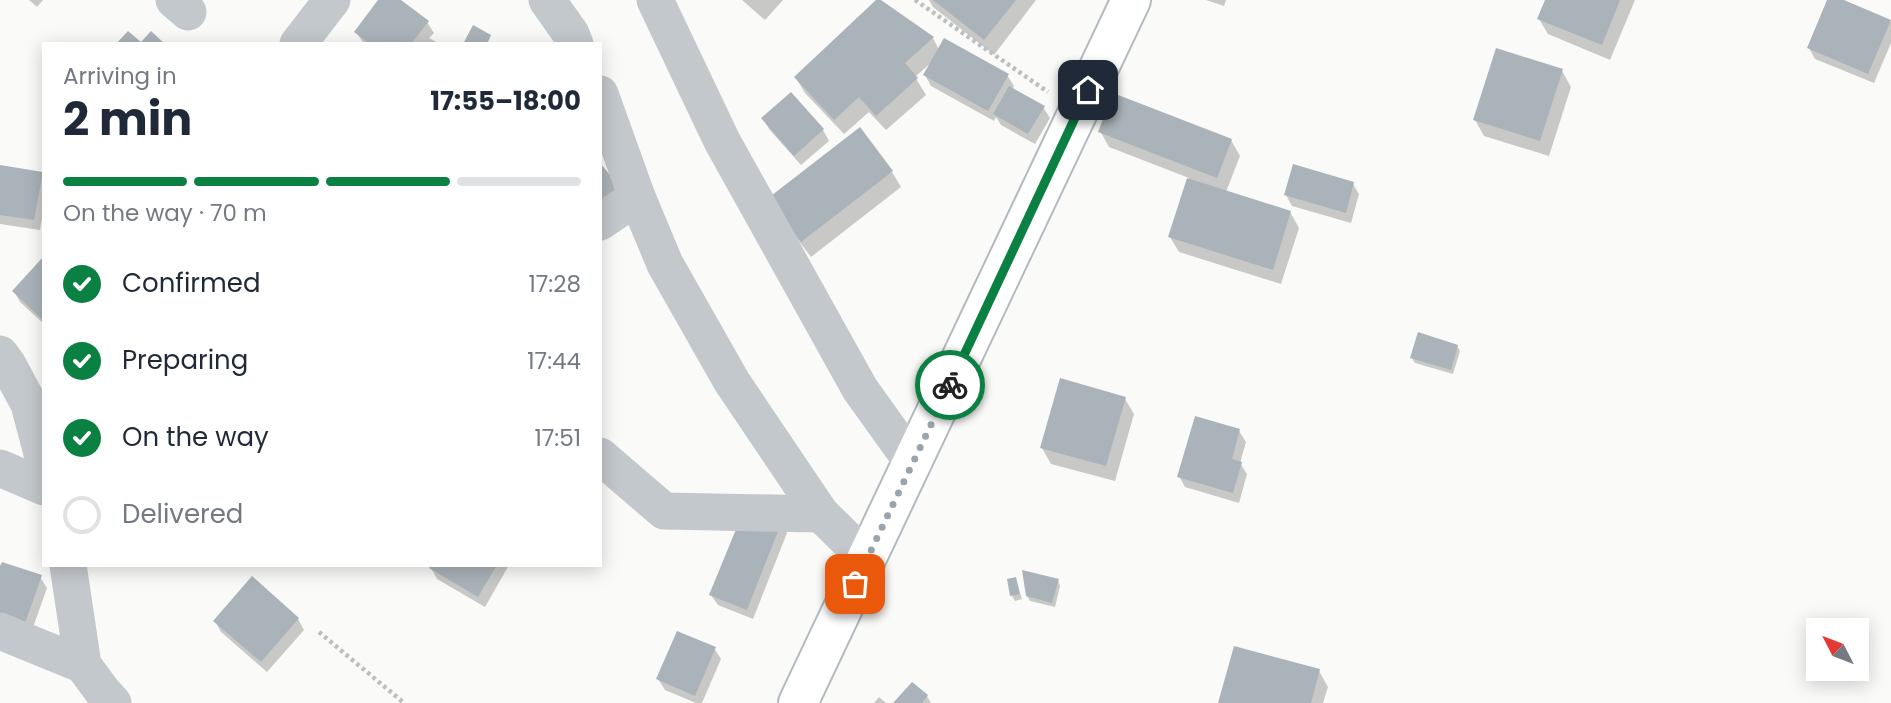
<!DOCTYPE html>
<html lang="en">
<head>
<meta charset="utf-8">
<style>
  body { margin:0; font-family:Poppins,sans-serif; background:#f2f2f3; color:#1f2937; height:100vh; display:flex; flex-direction:column; font-size:26px; white-space:nowrap }
  * { box-sizing:border-box; margin:0 }
  p { font-size:23px; color:#747a83 }
  .icon { flex:none; width:38px; height:38px; fill:none; stroke:currentColor; stroke-width:2; stroke-linecap:round; stroke-linejoin:round }
  .map { position:relative; flex:1; overflow:hidden }
  .panel { position:absolute; left:42px; top:42px; width:560px; height:525px; display:flex; flex-direction:column; background:#fff; border-radius:0px; box-shadow:0 4px 18px #0003 }
  .panel>* { flex:none }
  .needle { width:46px; rotate:312deg }
  .buttons { position:absolute; left:1806px; top:618px; display:grid; gap:14px }
  .buttons a { display:grid; place-items:center; width:63px; height:63px; border-radius:0px; background:#fff; box-shadow:0 4px 18px #0003; font-size:35px }
  .pin { position:absolute; display:grid; place-items:center; width:60px; height:60px; color:#fff; margin:-30px; border-radius:14px; box-shadow:0 4px 10px #0006 }
  .courier { position:absolute; display:grid; place-items:center; width:70px; height:70px; margin:-35px; border:5px solid #0b8043; border-radius:50%; background:#fff; color:#222; box-shadow:0 2px 9px #0007 }
  .headline em { font-style:normal; font-weight:700 }
  .headline div { display:flex; flex-direction:column-reverse }
  .headline { display:flex; align-items:center; justify-content:space-between; height:119px; padding:0 21px }
  h1 { font-size:46px; font-weight:700; line-height:52px }
  .bar { display:grid; grid-template-columns:repeat(4,1fr); gap:10px 7px; align-content:center; height:84px; padding:0 21px }
  .bar i { height:9px; border-radius:5px; background:#e0e1e3 }
  .bar .selected { background:#0b8043 }
  .bar p { grid-column:span 4 }
  ol { padding:0 21px; list-style:none }
  li { display:flex; align-items:center; gap:21px; height:77px }
  li p { margin-inline-start:auto }
  li .icon { padding:7px; border-radius:50%; background:#0b8043; color:#fff; stroke-width:4 }
  li:last-child { color:#747a83 }
  li i { width:38px; height:38px; border:4px solid #e0e1e3; border-radius:50% }
  .map>svg:first-child { display:block }
  .shadow { fill:#0003 }
  .building { fill:#aab3b9 }
  .lines { fill:none; stroke-linecap:round; stroke-linejoin:round }
  .secondary-casing { stroke:#b3babf; stroke-width:42 }
  .path { stroke:#bbbfc2; stroke-width:4.5; stroke-dasharray:3.5 3.5; stroke-linecap:butt }
  .minor { stroke:#c3c8cc; stroke-width:37 }
  .secondary { stroke:#fff; stroke-width:38 }
  .done { stroke:#99a4ac; stroke-width:7; stroke-dasharray:0 12.6 }
  .route { stroke:#0b8043; stroke-width:9 }
</style>
</head>
<body>
<div class="map">
<svg width="1891" height="703" viewBox="0 0 1891 703">
  <rect width="100%" height="100%" fill="#fafaf8"/>
  <g class="shadow">
    <path d="M29,0H43L37,7Z"/>
    <path d="M380,0H398L427,22L434,33L429,38L440,44H428L427,42L425,44H364L356,32Z"/>
    <path d="M742,0H783L765,20Z"/>
    <path d="M929,0H1036L994,55L933,7Z"/>
    <path d="M1206,0H1226L1224,6Z"/>
    <path d="M1547,0H1635L1610,60L1548,34L1539,19Z"/>
    <path d="M1829,0H1840L1890,21L1891,23V43L1874,83L1815,59L1809,48Z"/>
    <path d="M933,38L939,50L1007,75L1014,86L1012,89L1043,107L1050,118L1035,144L1001,125L996,117L994,121L931,86L925,75L932,62L915,77L926,95L886,130L869,112L844,134L805,93L796,78Z"/>
    <path d="M1562,71L1571,87L1549,156L1484,136L1475,120Z"/>
    <path d="M791,94L823,130L829,141L801,165L769,129L763,118Z"/>
    <path d="M1100,131L1231,140L1240,156L1226,192L1290,212L1299,228L1281,284L1179,252L1170,237L1189,178L1109,147Z"/>
    <path d="M0,166L42,174L44,178V207L40,230L0,224Z"/>
    <path d="M892,172L901,187L811,257L779,215Z"/>
    <path d="M1353,184L1359,194L1351,223L1292,206L1286,195Z"/>
    <path d="M44,258V324L20,302L14,291Z"/>
    <path d="M1457,346L1460,351L1453,374L1415,363L1412,358Z"/>
    <path d="M1125,399L1134,414L1115,481L1051,464L1042,448Z"/>
    <path d="M1239,431L1246,442L1240,463L1247,474L1239,503L1185,487L1179,476Z"/>
    <path d="M781,523L787,533L753,619L718,605L711,595Z"/>
    <path d="M433,565H509L485,607L437,579L431,568Z"/>
    <path d="M0,571L40,577L47,588L30,636Z"/>
    <path d="M1015,579L1022,599L1015,601L1012,596L1009,580Z"/>
    <path d="M1058,581L1060,586L1055,607L1030,601L1027,596Z"/>
    <path d="M298,619L304,630L267,672L221,632L215,621Z"/>
    <path d="M714,648L721,659L702,703H696L665,690L658,679Z"/>
    <path d="M1319,671L1328,687L1323,703H1219Z"/>
    <path d="M912,684L927,696L931,703H896Z"/>
    <path d="M879,697L886,703H874Z"/>
  </g>
  <g class="building">
    <path d="M378,0H401L429,21L411,44H370L354,32Z"/>
    <path d="M876,0H881L934,37L905,63L918,78L876,116L859,97L834,120L794,77Z"/>
    <path d="M933,0H1016L984,40Z"/>
    <path d="M1545,0H1620L1602,45L1537,19Z"/>
    <path d="M1827,0H1844L1891,20L1868,74L1807,48Z"/>
    <path d="M473,25L491,35L487,44H463Z"/>
    <path d="M128,31L141,42L151,31L165,44H116Z"/>
    <path d="M944,38L1009,74L988,111L923,75Z"/>
    <path d="M1496,48L1563,69L1540,141L1473,120Z"/>
    <path d="M1009,86L1045,106L1028,134L993,114Z"/>
    <path d="M791,92L824,129L794,156L761,118Z"/>
    <path d="M1113,93L1232,139L1217,178L1098,132Z"/>
    <path d="M860,127L893,171L801,242L767,199Z"/>
    <path d="M600,163L621,188L600,205Z"/>
    <path d="M1293,164L1354,182L1346,213L1284,195Z"/>
    <path d="M0,165L43,172L34,220L0,215Z"/>
    <path d="M1187,178L1291,211L1273,270L1168,237Z"/>
    <path d="M44,256V321L12,291Z"/>
    <path d="M1418,332L1458,345L1451,370L1410,358Z"/>
    <path d="M1060,378L1126,397L1106,466L1040,448Z"/>
    <path d="M1195,416L1240,429L1232,459L1242,462L1233,493L1177,477Z"/>
    <path d="M782,521L747,610L709,595L739,522Z"/>
    <path d="M2,562L42,575L24,626L0,617V566Z"/>
    <path d="M431,565H497L478,597L429,568Z"/>
    <path d="M1022,570L1059,579L1052,603L1026,596Z"/>
    <path d="M252,576L299,618L261,662L213,621Z"/>
    <path d="M1016,577L1020,594L1010,596L1007,579Z"/>
    <path d="M677,631L716,647L695,696L656,679Z"/>
    <path d="M1234,646L1320,669L1311,703H1218Z"/>
    <path d="M912,682L928,695L922,703H893Z"/>
  </g>
  <g class="lines">
    <defs>
      <path id="secondary" d="M798,703L1131,0"/>
    </defs>
    <use href="#secondary" class="secondary-casing"/>
    <g class="path">
      <path d="M915,0L1048,92"/>
      <path d="M319,632L404,703"/>
    </g>
    <g class="minor">
      <path d="M174,0L188,12"/>
      <path d="M547,0L571,34L575,44"/>
      <path d="M655,0L722,141L860,389L913,463"/>
      <path d="M298,44L332,0"/>
      <path d="M600,94L637,197L665,264L732,382L821,514L867,559"/>
      <path d="M600,222L637,197"/>
      <path d="M0,354L8,365L29,404L44,461"/>
      <path d="M600,456L664,511L821,514"/>
      <path d="M0,468L44,487"/>
      <path d="M68,565L83,665L103,692L113,703"/>
      <path d="M0,631L83,665"/>
    </g>
    <use href="#secondary" class="secondary"/>
  </g>
  <g class="lines">
    <path class="done" d="M855,584L950,385"/>
    <path class="route" d="M950,385L1088,90"/>
  </g>
</svg>
<div class="buttons">
<a><svg class="needle" viewBox="-14 -14 28 28"><path d="M0-13l5 13h-10z" fill="#e53935"/><path d="M0 13l5-13h-10z" fill="#747a83"/></svg></a>
</div>
<div class="pin" style="left:855px;top:584px;background:#ea580c"><svg class="icon" aria-label="bag" viewBox="0 0 24 24"><path d="M5 8h14l-1 12H6zM9 8a3 3 0 0 1 6 0"/></svg></div>
<div class="pin" style="left:1088px;top:90px;background:#1f2937"><svg class="icon" aria-label="home" viewBox="0 0 24 24"><path d="M3 11l9-7 9 7M6 9v11h12V9"/></svg></div>
<div class="courier" style="left:950px;top:385px"><svg class="icon" aria-label="bike" viewBox="0 0 24 24"><circle cx="6" cy="16" r="4"/><circle cx="18" cy="16" r="4"/><path d="M6 16l4-8h5l3 8M10 8l3 8H6M13 5h3"/></svg></div>
<section class="panel">
<div class="headline"><div><h1>2 min</h1><p>Arriving in</p></div><em>17:55–18:00</em></div>
<div class="bar"><i class="selected"></i><i class="selected"></i><i class="selected"></i><i></i><p>On the way · 70 m</p></div>
<ol>
<li><svg class="icon" aria-label="check" viewBox="0 0 24 24"><path d="M5 12l5 5 9-10"/></svg>Confirmed<p>17:28</p></li>
<li><svg class="icon" aria-label="check" viewBox="0 0 24 24"><path d="M5 12l5 5 9-10"/></svg>Preparing<p>17:44</p></li>
<li><svg class="icon" aria-label="check" viewBox="0 0 24 24"><path d="M5 12l5 5 9-10"/></svg>On the way<p>17:51</p></li>
<li><i></i>Delivered</li>
</ol>
</section>
</div>
</body>
</html>
